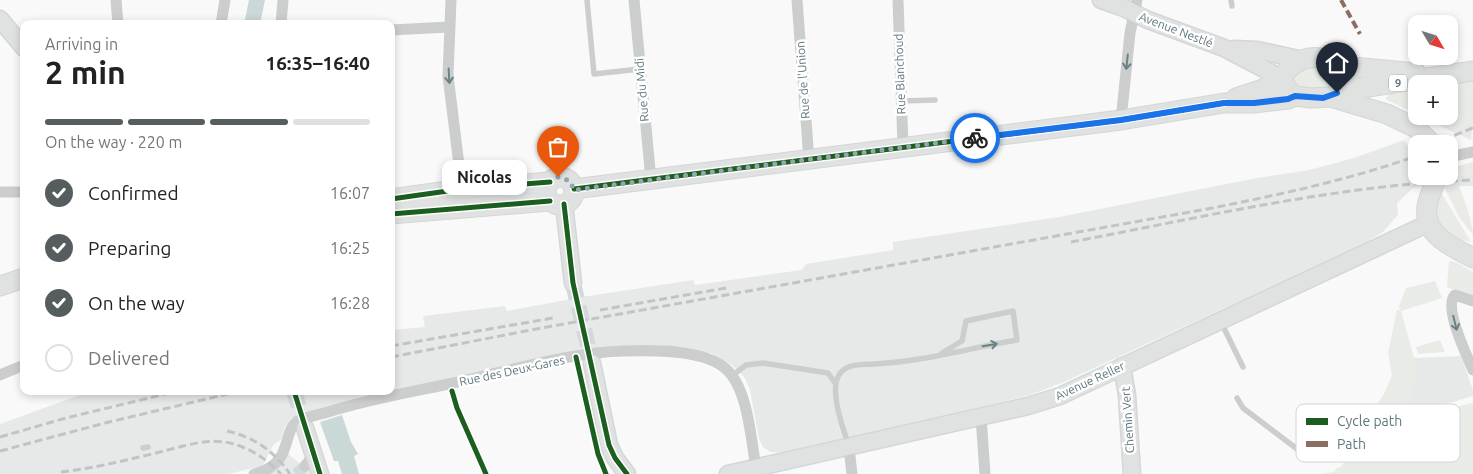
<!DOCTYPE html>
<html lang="en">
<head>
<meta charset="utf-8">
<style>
  body { margin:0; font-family:Ubuntu,sans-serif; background:#f6f6f6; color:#222; height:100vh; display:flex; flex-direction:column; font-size:19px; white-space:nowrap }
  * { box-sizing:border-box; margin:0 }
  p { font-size:16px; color:#767676 }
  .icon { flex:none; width:28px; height:28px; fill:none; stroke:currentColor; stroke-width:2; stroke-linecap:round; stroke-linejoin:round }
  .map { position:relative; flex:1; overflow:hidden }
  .panel { position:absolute; left:20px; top:20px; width:375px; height:375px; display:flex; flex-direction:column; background:#fff; border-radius:10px; box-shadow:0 2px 8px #0003 }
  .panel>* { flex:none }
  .needle { width:32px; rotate:128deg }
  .tools { position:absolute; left:1408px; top:15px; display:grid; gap:10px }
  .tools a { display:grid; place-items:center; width:50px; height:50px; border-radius:10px; background:#fff; box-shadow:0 2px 8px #0003; font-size:25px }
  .pin { position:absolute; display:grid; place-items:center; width:42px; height:42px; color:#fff; margin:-51px -21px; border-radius:50% 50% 50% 0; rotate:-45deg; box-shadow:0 0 5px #0007 }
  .pin .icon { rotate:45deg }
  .courier { position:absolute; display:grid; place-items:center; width:50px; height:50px; margin:-25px; border:4px solid #1a73e8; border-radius:50%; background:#fff; color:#222; box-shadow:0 1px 6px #0007 }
  .bubble { position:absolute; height:35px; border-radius:10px; background:#fff; box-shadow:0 2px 8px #0003; font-size:16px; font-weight:700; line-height:35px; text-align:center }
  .head em { font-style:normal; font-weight:700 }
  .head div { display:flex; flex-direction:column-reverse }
  .head { display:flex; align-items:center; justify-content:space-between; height:85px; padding:0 25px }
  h1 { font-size:32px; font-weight:700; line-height:38px }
  .bar { display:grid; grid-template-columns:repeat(4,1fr); gap:8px 5px; align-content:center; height:60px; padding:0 25px }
  .bar i { height:6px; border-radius:4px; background:#e0e0e0 }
  .bar .current { background:#565d5f }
  .bar p { grid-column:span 4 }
  ol { padding:0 25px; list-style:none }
  li { display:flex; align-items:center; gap:15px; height:55px }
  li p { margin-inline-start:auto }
  li .icon { padding:5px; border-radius:50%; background:#565d5f; color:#fff; stroke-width:4 }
  li:last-child { color:#767676 }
  li i { width:28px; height:28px; border:2px solid #e0e0e0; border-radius:50% }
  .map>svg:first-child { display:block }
  .built { fill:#e7e9e9 }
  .green { fill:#e9ebe6 }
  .water { fill:#cbd8d8 }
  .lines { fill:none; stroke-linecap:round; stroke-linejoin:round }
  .street-tunnel { stroke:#d2d9da; stroke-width:11; stroke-dasharray:11 5.5; stroke-linecap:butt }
  .secondary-tunnel { stroke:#d2d9da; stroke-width:16; stroke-dasharray:16 8; stroke-linecap:butt }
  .secondary-casing { stroke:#d5d6d7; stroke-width:19 }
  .primary-casing { stroke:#d4d6d6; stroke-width:21 }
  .lane { stroke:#cccece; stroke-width:5.5 }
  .street { stroke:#cccece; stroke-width:11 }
  .secondary { stroke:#e0e1e1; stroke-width:16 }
  .primary { stroke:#e0e1e1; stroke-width:19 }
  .rail { stroke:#c2c4c4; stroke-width:3; stroke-dasharray:8 4; stroke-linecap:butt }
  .quiet { stroke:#8d6e63; stroke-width:4; stroke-dasharray:8 4; stroke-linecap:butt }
  .cycleway-casing { stroke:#fff; stroke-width:8 }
  .cycleway { stroke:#1b5e20; stroke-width:5 }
  .oneway { stroke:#6a8186 }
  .done { stroke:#95a5a9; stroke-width:5; stroke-dasharray:0 9 }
  .route { stroke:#1a73e8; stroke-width:6 }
  .labels { text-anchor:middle; stroke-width:5; stroke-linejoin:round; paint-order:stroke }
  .shield { fill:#fff; stroke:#8fa0a5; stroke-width:1 }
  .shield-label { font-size:11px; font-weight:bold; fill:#5f787e }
  .street-label { font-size:12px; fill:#5f787e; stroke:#fff }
  .key { fill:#fff; stroke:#cfd6d8; stroke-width:1 }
  .key-label { font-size:14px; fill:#5f787e }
</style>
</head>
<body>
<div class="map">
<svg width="1473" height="474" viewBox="0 0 1473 474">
  <rect width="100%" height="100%" fill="#f9f9f9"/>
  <g class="built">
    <path d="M1473,123L1471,140L1451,131Z"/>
    <path d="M1404,140L1416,159V176H1425V186L1413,188L1397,203L1398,215L1383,232L1363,244L1064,382L1030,395L853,438L782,453L770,452L763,447L759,439L750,390L745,378L732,365L711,353L634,347L298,415L285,426L281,440L274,444L264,463L261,466L229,474H0V424L91,391H391V330L425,327L423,316L505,306L507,311L582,297L693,280L695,285L802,270L806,264L893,250V242L1059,217L1257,178L1309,170L1354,158Z"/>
    <path d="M1473,175V186H1457L1458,184L1443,185L1449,176Z"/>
    <path d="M1461,356L1473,390V396L1399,418L1415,382L1414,358Z"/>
    <path d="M285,451L312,474H254Z"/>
  </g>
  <g class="green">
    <path d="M1315,65L1335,69L1340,82L1330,90L1299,91L1292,80C1297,70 1305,68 1315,65Z"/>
    <path d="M1473,78V123L1451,131L1421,116H1449V84Z"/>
    <path d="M1416,85V114L1385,99L1395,88Z"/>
    <path d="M1473,162V175L1449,176L1458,166Z"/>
    <path d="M1458,183C1462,193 1473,223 1473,235L1459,217L1443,185Z"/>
    <path d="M1438,191L1442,194L1471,242C1455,240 1435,229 1434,210C1434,204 1437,197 1438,191Z"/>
    <path d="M1449,261L1456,262L1473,272V297L1447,287Z"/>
    <path d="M1435,281L1442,298L1401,311L1414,358L1415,382L1398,421L1473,403V474H1321L1334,472L1338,467L1340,468L1347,458L1344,455L1364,426L1362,424L1383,396L1392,376L1388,353L1397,310L1400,311L1399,307L1406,288Z"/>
    <path d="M1440,340L1445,352L1418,354L1416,347Z"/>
  </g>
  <g class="water">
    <path d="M249,0H265L260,24H244Z"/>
    <path d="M342,415L351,442L358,454L354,456L359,474H342L338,461H334L320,422Z"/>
  </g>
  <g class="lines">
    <path class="street-tunnel" d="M296,474L305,466"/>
    <g class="secondary-tunnel">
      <path d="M573,283L592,363"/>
      <path d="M294,391L305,428"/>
    </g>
    <defs>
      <g id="secondary">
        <path d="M1101,0L1124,8L1148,20L1224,48L1281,78"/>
        <path d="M0,19L24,48"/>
        <path d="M1234,49L1257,50L1303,60"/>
        <path d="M564,204L573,283"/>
        <path d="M592,363L609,445L615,458L627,474"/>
        <path d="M1122,366L1127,395L1132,474"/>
        <path d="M305,428L320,474"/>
        <path d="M728,474L1028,406L1060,396L1429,223"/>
      </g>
      <g id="primary">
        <path d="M1342,66L1416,73"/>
        <path d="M1342,91L1473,71"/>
        <path d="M1330,97L1342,91L1349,82C1346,62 1320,53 1301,60C1293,64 1286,71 1281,78L1288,90L1295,96L1311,98L1330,97L1387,114L1416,128L1432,144"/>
        <path d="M1236,98L1263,89L1281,78"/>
        <path d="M1437,176C1434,186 1429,196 1427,206C1423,235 1452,247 1473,258"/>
        <circle cx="560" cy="191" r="14"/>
        <path d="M574,189L1121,120L1224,103H1254L1288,99L1295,96"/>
        <path d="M391,199L462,189L550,182"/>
        <path d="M391,214L550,201"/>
        <path d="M0,286L24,278"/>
      </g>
    </defs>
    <use href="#secondary" class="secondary-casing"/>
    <use href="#primary" class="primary-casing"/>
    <g class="lane">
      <path d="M587,0L594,74L640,69"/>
      <path d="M1231,0L1232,6"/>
      <path d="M901,101L935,100"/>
      <path d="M1221,322L1243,367"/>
      <path d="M733,375L746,365L763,363L828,373L835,383"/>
      <path d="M1237,398L1243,408L1309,458L1347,407"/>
      <path d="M849,446C843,429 829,390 839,375C846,363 862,365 874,364C921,362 970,348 1017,340L1013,311L966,321L962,341L942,353"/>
      <path d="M143,448L148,447"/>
    </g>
    <g class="street">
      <path d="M116,0L118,24"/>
      <path d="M451,0L448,76L462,189"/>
      <path d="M634,0L651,180"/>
      <path d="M797,0L809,160"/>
      <path d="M898,0L903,147"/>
      <path d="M221,24L225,0"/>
      <path d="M281,24L283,0"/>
      <path d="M391,30L449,27"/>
      <path d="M1121,120L1130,33L1137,0"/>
      <path d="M1449,157L1473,152"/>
      <path d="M0,192H24"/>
      <path d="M1473,301L1455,295C1443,307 1467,356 1473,370"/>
      <path d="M0,375L24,365"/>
      <path d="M981,417L985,474"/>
      <path d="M849,448L852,474"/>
      <path d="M305,466L314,455"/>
      <path d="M254,474C296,464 280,430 299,421C308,416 319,415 328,412C369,399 411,392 453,383C506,372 571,352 624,351C652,350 705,349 726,369C748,388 751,440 756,468"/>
    </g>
    <use href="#secondary" class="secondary"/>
    <use href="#primary" class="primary"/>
    <g class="rail">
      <path d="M1432,144L1473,128"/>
      <path d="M1071,242C1204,217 1338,185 1473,180"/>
      <path d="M600,310L726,288"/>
      <path d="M391,346L553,318"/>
      <path d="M391,357L547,327L1207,209C1278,195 1349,180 1416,156"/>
      <path d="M227,431C254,437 274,451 290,474"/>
      <path d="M0,437L66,418L178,391"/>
      <path d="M0,451L105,423L240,391"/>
      <path d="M61,472C95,468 127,460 160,452C180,447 203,439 225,442C247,446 266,458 281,474"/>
    </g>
    <path class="quiet" d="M1341,0L1360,34"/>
    <defs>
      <g id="cycleway">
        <path d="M574,189L1121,120L1224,103"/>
        <path d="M391,199L462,189L550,182"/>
        <path d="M564,204L573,283L609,445L615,458L627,474"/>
        <path d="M391,214L550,201"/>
        <path d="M576,357L598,454L606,474"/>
        <path d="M294,391L320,474"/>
        <path d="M452,391L457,408L486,474"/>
      </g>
    </defs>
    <use href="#cycleway" class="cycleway-casing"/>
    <use href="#cycleway" class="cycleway"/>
  </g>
  <defs><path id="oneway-shaft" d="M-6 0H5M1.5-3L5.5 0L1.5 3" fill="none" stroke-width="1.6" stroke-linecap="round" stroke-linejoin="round" transform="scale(1.25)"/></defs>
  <g class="oneway">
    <use href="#oneway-shaft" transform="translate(1127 62) rotate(96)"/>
    <use href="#oneway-shaft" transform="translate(449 76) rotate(87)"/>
    <use href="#oneway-shaft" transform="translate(1455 323) rotate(76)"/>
    <use href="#oneway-shaft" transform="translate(990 345) rotate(-10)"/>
  </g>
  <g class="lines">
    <path class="done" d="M558,177L570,181L574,190L975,138"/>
    <path class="route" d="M975,138L1121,120L1224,103H1254L1288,99L1295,96L1323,98L1337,93"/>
  </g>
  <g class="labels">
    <rect class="shield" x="1389" y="74.5" width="18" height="17" rx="4"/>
    <g class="shield-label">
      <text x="1398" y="87">9</text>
    </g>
    <g class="street-label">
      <text transform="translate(1176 30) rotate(21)" y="4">Avenue Nestlé</text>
      <text transform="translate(900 74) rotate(-92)" y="4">Rue Blanchoud</text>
      <text transform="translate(803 80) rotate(-94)" y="4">Rue de l'Union</text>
      <text transform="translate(642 90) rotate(-95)" y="4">Rue du Midi</text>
      <text transform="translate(512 371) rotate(-12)" y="4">Rue des Deux-Gares</text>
      <text transform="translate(1090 381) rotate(-25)" y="4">Avenue Reller</text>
      <text transform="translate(1128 420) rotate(-94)" y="4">Chemin Vert</text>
    </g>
  </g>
  <rect x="1296" y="404" width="164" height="58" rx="8" class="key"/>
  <rect x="1306" y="418" width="22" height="7" fill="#1b5e20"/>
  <rect x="1306" y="441" width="22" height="6" fill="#8d6e63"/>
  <g class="key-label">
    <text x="1337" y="426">Cycle path</text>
    <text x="1337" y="449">Path</text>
  </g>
</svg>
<div class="tools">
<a><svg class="needle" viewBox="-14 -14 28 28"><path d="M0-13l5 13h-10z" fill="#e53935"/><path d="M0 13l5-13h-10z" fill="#767676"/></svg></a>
<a>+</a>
<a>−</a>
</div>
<div class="pin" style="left:558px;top:177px;background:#ea580c"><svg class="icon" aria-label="bag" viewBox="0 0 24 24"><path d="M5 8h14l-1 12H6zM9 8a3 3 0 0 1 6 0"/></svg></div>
<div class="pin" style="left:1337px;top:93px;background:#1f2937"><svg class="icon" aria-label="home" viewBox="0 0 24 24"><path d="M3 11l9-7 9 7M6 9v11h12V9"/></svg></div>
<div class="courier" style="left:975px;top:138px"><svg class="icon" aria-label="bike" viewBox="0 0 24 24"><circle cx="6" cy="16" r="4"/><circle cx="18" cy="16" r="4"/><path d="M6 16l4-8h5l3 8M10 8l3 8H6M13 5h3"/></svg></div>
<div class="bubble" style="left:442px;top:160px;width:85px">Nicolas</div>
<section class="panel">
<div class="head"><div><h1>2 min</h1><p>Arriving in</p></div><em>16:35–16:40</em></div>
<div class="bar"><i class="current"></i><i class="current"></i><i class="current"></i><i></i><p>On the way · 220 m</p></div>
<ol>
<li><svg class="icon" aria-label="check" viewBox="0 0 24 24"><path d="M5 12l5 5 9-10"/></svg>Confirmed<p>16:07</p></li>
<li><svg class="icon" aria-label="check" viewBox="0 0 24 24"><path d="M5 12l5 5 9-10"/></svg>Preparing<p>16:25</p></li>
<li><svg class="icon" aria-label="check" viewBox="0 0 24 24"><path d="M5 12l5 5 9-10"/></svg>On the way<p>16:28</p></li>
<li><i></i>Delivered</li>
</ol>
</section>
</div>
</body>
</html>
